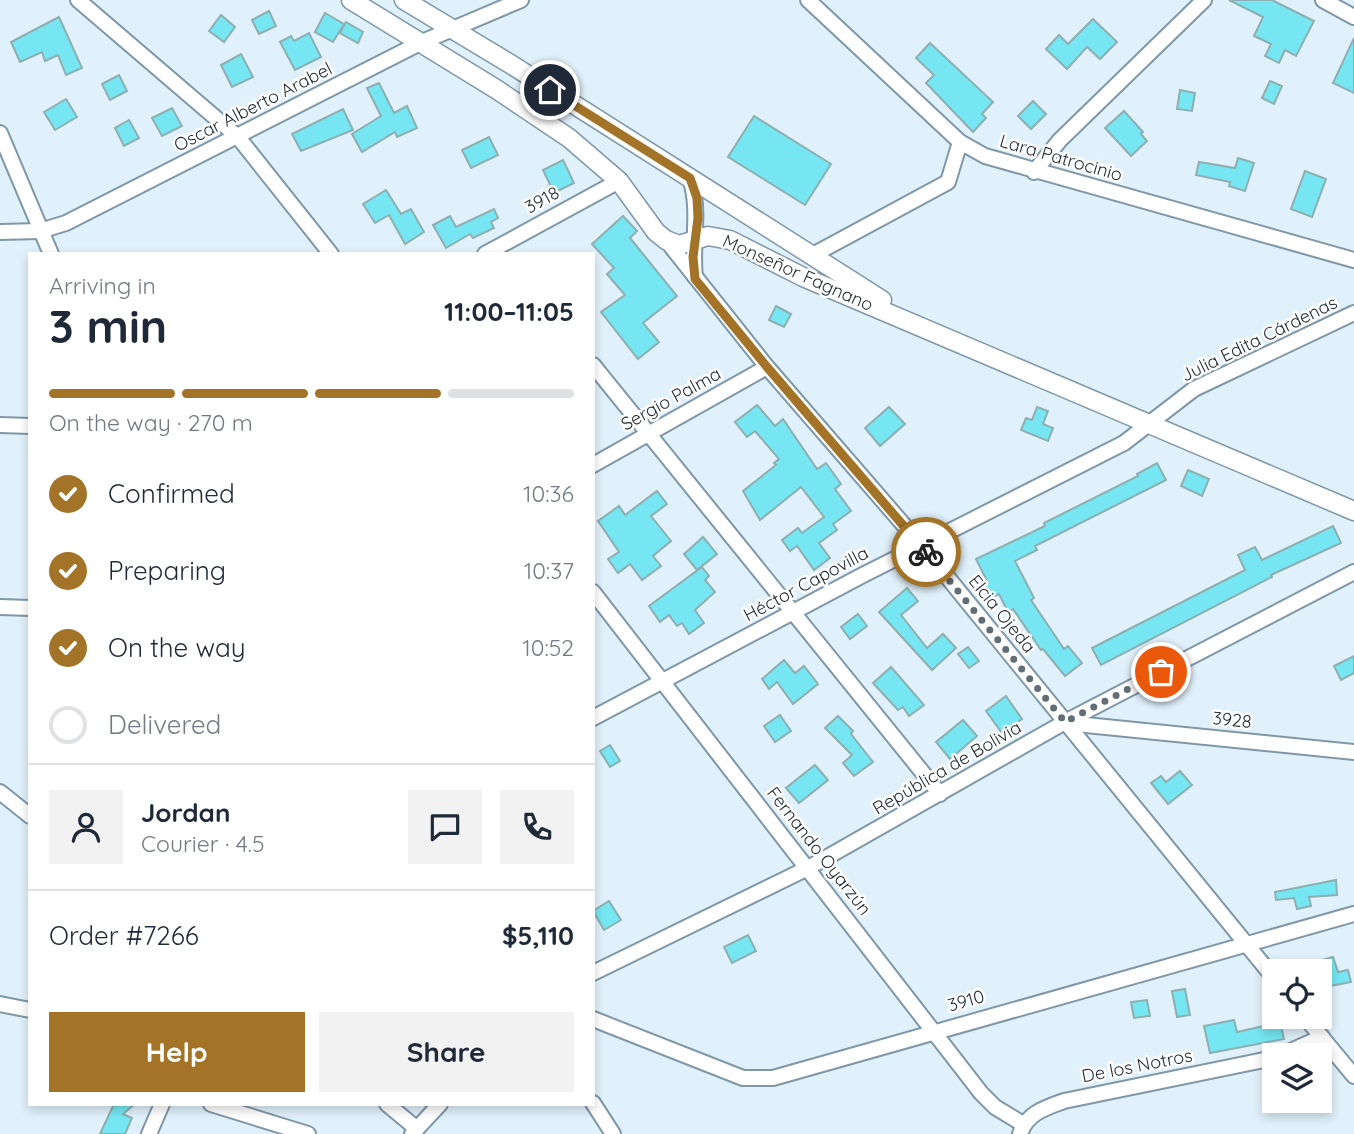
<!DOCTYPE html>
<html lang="en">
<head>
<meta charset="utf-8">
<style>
  body { margin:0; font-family:Quicksand,sans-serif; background:#f2f2f3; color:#1f2937; height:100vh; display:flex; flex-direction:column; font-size:26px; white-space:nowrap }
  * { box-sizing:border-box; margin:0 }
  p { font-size:23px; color:#747a83 }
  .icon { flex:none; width:38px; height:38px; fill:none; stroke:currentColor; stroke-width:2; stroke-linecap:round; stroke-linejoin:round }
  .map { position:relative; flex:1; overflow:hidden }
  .details { position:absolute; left:28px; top:252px; width:567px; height:854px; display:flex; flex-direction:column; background:#fff; border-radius:0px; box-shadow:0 4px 10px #0003 }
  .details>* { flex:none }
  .fabs { position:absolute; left:1262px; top:959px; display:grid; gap:14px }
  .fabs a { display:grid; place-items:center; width:70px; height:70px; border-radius:0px; background:#fff; box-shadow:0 4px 10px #0003; font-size:35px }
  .pin { position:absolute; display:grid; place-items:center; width:60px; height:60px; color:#fff; margin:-30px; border:4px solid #fff; border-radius:50%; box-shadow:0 2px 7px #0007 }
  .courier { position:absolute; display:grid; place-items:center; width:70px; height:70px; margin:-35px; border:5px solid #a37427; border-radius:50%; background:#fff; color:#222; box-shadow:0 2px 9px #0007 }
  .headline em { font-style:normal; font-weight:700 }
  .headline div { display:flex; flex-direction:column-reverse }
  .headline { display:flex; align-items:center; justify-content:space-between; height:119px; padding:0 21px }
  h1 { font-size:46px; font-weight:700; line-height:52px }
  .bar { display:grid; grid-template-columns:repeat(4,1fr); gap:10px 7px; align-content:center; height:84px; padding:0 21px }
  .bar i { height:9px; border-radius:5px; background:#e0e1e3 }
  .bar .current { background:#a37427 }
  .bar p { grid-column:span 4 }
  .line { display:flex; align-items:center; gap:18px; padding:0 21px; border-top:2px solid #e0e1e3 }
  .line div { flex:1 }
  .round { display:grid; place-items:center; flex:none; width:74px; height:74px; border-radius:0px; background:#f2f2f3 }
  ol { padding:0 21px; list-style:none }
  li { display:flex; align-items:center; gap:21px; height:77px }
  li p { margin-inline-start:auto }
  li .icon { padding:7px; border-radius:50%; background:#a37427; color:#fff; stroke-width:4 }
  li:last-child { color:#747a83 }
  li i { width:38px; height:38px; border:4px solid #e0e1e3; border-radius:50% }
  .cta { display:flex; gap:14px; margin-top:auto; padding:14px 21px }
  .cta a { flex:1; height:80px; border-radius:0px; background:#a37427; color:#fff; font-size:28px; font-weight:700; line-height:80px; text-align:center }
  .cta a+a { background:#f2f2f3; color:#1f2937 }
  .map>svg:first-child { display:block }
  .building { fill:#76e7f2; stroke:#8dafb2; stroke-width:2 }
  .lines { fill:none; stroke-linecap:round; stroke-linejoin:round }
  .minor-casing { stroke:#7f97a7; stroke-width:18 }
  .tertiary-casing { stroke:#7f97a7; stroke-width:21 }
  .minor { stroke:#fff; stroke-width:14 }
  .tertiary { stroke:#fff; stroke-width:18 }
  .done { stroke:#626e75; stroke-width:7; stroke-dasharray:0 12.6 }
  .route { stroke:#a37427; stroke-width:9 }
  .labels { text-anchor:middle; stroke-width:5; stroke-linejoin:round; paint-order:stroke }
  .street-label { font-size:18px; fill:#1d272d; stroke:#fff }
</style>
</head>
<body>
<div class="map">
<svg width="1354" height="1134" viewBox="0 0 1354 1134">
  <rect width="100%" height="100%" fill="#e1f1fb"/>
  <g class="building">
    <path d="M1229,0H1272L1314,21L1296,56L1285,50L1279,63L1265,56L1271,44L1254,36L1263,17Z"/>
    <path d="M269,11L276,26L259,34L252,20Z"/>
    <path d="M325,13L344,24L333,42L315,32Z"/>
    <path d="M221,15L235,27L224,42L209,31Z"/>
    <path d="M59,17L82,68L66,75L58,55L45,61L42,52L20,62L11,42Z"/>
    <path d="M1093,19L1117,42L1100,59L1087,47L1067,69L1046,49L1059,35L1068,44Z"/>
    <path d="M346,22L363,32L358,43L340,33Z"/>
    <path d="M309,33L321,57L295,70L280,42L291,36L294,41Z"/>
    <path d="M1354,38V93L1333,83Z"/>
    <path d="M930,43L993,102L982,114L986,118L973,132L926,83L934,75L916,58Z"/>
    <path d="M241,54L253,77L232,87L221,65Z"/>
    <path d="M119,75L127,91L110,100L102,84Z"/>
    <path d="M1270,81L1282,86L1274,104L1262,98Z"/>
    <path d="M379,83L394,113L407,106L417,128L397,137L395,132L362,152L352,134L381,116L367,88Z"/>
    <path d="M1180,90L1195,93L1192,111L1177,109Z"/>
    <path d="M66,99L77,117L55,130L44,112Z"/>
    <path d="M1033,101L1046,114L1031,129L1018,116Z"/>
    <path d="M172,108L182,126L162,136L152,118Z"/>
    <path d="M343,109L353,130L301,151L292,134Z"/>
    <path d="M1124,111L1143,132L1141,134L1147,141L1131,156L1105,128Z"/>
    <path d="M754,116L831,164L805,205L728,157Z"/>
    <path d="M129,120L139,138L124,146L115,128Z"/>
    <path d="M489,137L498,155L471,168L462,150Z"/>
    <path d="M1238,158L1254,163L1245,191L1229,186L1230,182L1196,175L1199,162L1235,168Z"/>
    <path d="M563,160L574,183L554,193L543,170Z"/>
    <path d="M1305,171L1326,179L1312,217L1291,209Z"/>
    <path d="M386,190L401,214L411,209L424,232L405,244L389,215L375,223L363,204Z"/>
    <path d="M494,209L498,218L491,222L494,228L473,238L470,234L446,248L433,225L450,216L456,227Z"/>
    <path d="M623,216L637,231L630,238L677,296L643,323L659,342L638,359L601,312L625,295L607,274L614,268L592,244Z"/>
    <path d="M776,306L791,314L784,327L769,320Z"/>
    <path d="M757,405L775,426L783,419L817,469L826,463L841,484L835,489L851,511L833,524L837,530L819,543L830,558L814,570L797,546L790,551L782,540L798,528L802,533L824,517L801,487L760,520L743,491L776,465L774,463L779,459L755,431L747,437L735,422Z"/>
    <path d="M889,407L905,424L880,446L865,428Z"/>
    <path d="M1037,407L1048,411L1043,424L1053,428L1048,441L1021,430L1026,418L1032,420Z"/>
    <path d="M1157,463L1166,480L1035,546L1037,550L1015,561L1034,598L1031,600L1064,649L1068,646L1082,663L1065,676L1043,649L1041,650L1013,609L1008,612L999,594L991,598L984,585L988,583L976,559L1045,526L1044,523L1138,476L1137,474Z"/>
    <path d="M1188,470L1209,479L1202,496L1181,486Z"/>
    <path d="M657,491L667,504L651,516L671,541L653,556L661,566L642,580L630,564L618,573L608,559L619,552L598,521L619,506L625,515Z"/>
    <path d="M1333,526L1341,543L1271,575L1272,577L1101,665L1092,648L1245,570L1238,555L1255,547L1262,560Z"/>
    <path d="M703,537L717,554L697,570L684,554Z"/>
    <path d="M702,567L709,576L705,580L715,592L695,610L704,623L689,634L682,623L677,626L669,615L660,622L649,606Z"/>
    <path d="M907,588L918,601L901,615L927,648L943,634L956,648L932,670L879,612Z"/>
    <path d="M858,614L867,626L850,639L841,627Z"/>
    <path d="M968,647L979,661L969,668L958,654Z"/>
    <path d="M1354,656V673L1341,680L1334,666Z"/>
    <path d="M784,660L795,673L804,666L818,684L793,704L777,682L769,689L762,679Z"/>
    <path d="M891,667L924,705L909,716L903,707L898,710L873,683Z"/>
    <path d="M1006,696L1022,719L1002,733L986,711Z"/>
    <path d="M780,715L791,731L775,742L764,726Z"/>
    <path d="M838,716L853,731L851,734L873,762L854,776L843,763L852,755L825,728Z"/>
    <path d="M963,720L977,736L950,759L936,742Z"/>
    <path d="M610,745L620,761L610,767L600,751Z"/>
    <path d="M815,765L828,780L799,803L786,788Z"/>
    <path d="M1180,771L1192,785L1168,804L1151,783L1161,776L1166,782Z"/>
    <path d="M1336,880L1337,895L1309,897L1311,906L1297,909L1294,898L1276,900L1275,892Z"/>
    <path d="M609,901L621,920L604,930L593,911Z"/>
    <path d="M748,935L756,951L732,963L724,947Z"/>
    <path d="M1333,957L1338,972L1348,970L1351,982L1330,986L1328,976L1320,978V971H1297L1296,967Z"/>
    <path d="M1185,989L1190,1015L1177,1017L1172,991Z"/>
    <path d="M1147,1000L1150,1016L1134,1018L1131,1002Z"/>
    <path d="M1266,1017H1279L1284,1039L1210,1053L1204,1026L1234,1020L1237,1032L1268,1025Z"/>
    <path d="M114,1104H135L123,1114L132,1118L125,1134H100Z"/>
  </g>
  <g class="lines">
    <defs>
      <g id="minor">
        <path d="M78,0L238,137L331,254"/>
        <path d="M808,0L960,142L985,156L1354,260"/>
        <path d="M1323,0L1354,17"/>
        <path d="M0,133L51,254"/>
        <path d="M1034,172L1060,140L1204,0"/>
        <path d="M690,178C701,212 691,243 695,277"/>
        <path d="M0,232L40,231L66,223L422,42L521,0"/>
        <path d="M666,240L767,367L922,546L1274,978"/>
        <path d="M485,254L619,181"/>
        <path d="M811,256L948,182L960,142"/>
        <path d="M593,365L940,794"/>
        <path d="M0,425L30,426"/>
        <path d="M593,465L767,367"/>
        <path d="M593,592L981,1093L995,1107L1023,1124"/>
        <path d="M0,607L30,608"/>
        <path d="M593,718L863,575L1124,443L1194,389L1354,313"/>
        <path d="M1066,723L1354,752"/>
        <path d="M0,792L30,816"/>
        <path d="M593,973L808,868L1065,722L1354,572"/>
        <path d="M0,1004L30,1010"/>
        <path d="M1305,1017L1354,1076"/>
        <path d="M593,1019L743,1078H773L1354,914"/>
        <path d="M1282,1055L1322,1037"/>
        <path d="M593,1103L613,1134"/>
        <path d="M211,1104L308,1134"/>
        <path d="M387,1104L417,1129"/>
        <path d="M149,1134L162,1104"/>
        <path d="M412,1134L440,1104"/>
        <path d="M1020,1134C1027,1113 1045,1108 1064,1101L1274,1058"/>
      </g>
      <g id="tertiary">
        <path d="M351,0L496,89L569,138L619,181L656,232L666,240L679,245L708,236L730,240L803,277L1354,511"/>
        <path d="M404,0L512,65L882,300"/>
      </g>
    </defs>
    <use href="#minor" class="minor-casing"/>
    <use href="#tertiary" class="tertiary-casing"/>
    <use href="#minor" class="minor"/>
    <use href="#tertiary" class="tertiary"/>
  </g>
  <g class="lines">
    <path class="done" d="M926,552L1065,722L1161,672"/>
    <path class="route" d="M550,90L690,178L697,198L698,218L693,257L695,279L767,367L926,552"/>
  </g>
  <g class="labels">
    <g class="street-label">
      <text transform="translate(253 107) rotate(-27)" y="6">Oscar Alberto Arabel</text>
      <text transform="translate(1061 158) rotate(16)" y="6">Lara Patrocinio</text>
      <text transform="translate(542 200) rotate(-29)" y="6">3918</text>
      <text transform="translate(798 273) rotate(24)" y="6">Monseñor Fagnano</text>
      <text transform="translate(1259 339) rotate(-26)" y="6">Julia Edita Cárdenas</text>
      <text transform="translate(671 399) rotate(-29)" y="6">Sergio Palma</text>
      <text transform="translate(806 584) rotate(-28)" y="6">Héctor Capovilla</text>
      <text transform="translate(1002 614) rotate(51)" y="6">Elcia Ojeda</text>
      <text transform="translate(1232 720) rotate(6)" y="6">3928</text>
      <text transform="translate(947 768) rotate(-30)" y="6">República de Bolivia</text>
      <text transform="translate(819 851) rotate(52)" y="6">Fernando Oyarzún</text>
      <text transform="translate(966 1001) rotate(-16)" y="6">3910</text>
      <text transform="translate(1137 1066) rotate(-11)" y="6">De los Notros</text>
    </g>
  </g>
</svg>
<div class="fabs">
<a><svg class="icon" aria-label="locate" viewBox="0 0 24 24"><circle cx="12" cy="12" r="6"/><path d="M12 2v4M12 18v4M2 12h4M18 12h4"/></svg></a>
<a><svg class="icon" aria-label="layers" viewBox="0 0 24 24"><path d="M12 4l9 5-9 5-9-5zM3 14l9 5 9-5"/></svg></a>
</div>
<div class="pin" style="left:1161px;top:672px;background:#ea580c"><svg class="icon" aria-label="bag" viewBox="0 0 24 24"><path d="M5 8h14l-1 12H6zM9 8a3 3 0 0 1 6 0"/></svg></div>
<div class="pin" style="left:550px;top:90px;background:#1f2937"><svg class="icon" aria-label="home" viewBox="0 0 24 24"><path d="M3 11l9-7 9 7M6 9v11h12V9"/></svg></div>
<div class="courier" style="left:926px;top:552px"><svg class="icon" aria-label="bike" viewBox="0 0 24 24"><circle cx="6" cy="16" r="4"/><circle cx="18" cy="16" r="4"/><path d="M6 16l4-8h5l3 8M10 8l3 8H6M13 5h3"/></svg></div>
<section class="details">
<div class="headline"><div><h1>3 min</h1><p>Arriving in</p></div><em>11:00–11:05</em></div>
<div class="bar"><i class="current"></i><i class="current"></i><i class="current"></i><i></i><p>On the way · 270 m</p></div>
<ol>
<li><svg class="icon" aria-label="check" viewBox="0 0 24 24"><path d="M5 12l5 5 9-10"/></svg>Confirmed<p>10:36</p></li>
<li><svg class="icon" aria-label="check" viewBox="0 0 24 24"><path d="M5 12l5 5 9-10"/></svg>Preparing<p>10:37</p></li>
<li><svg class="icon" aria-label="check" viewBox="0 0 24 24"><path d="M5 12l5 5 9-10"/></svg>On the way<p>10:52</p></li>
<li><i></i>Delivered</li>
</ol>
<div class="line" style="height:126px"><a class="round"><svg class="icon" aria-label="person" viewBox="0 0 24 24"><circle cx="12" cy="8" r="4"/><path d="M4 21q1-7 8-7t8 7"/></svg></a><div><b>Jordan</b><p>Courier · 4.5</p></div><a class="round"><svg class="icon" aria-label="chat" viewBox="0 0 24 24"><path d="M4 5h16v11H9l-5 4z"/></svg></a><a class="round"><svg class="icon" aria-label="phone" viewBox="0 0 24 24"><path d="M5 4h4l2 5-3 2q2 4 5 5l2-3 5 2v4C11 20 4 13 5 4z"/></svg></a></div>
<div class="line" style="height:91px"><div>Order #7266</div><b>$5,110</b></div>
<div class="cta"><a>Help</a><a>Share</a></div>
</section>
</div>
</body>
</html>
